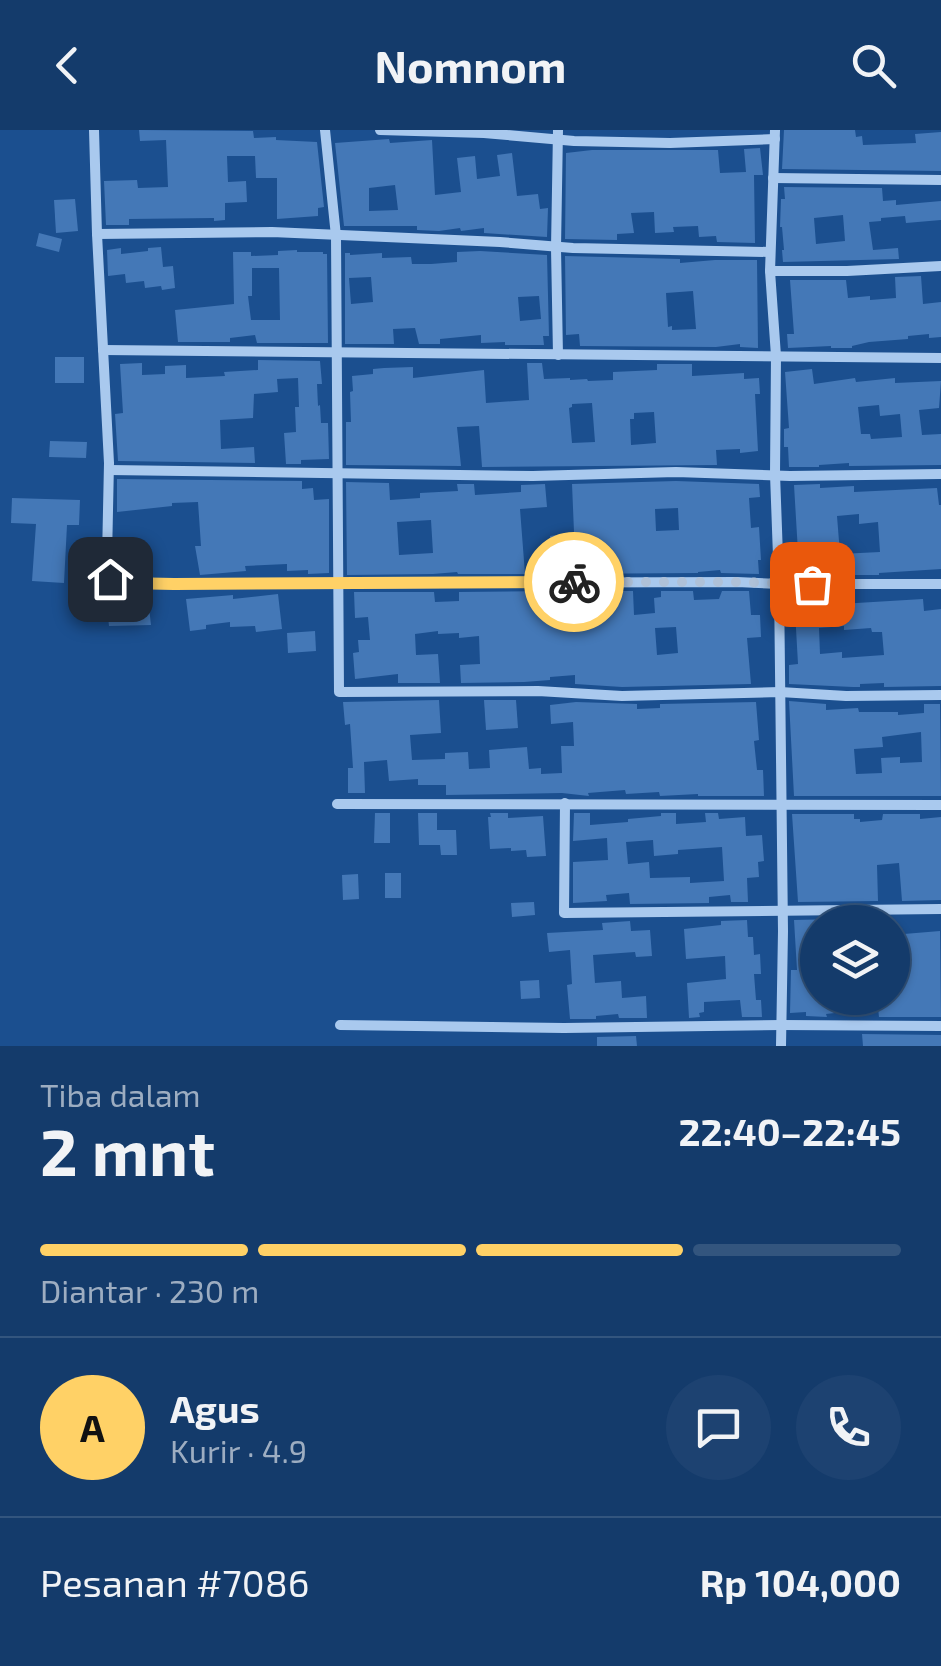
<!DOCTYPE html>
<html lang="id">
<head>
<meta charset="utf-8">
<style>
  body { margin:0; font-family:"Exo 2",sans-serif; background:#1d4271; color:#f1f3f6; height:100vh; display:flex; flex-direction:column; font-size:38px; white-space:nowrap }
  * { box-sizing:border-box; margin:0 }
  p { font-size:32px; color:#9dadc1 }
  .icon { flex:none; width:55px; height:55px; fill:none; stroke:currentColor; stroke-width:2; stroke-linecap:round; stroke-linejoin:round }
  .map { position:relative; height:916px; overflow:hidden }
  .sheet { display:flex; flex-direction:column; background:#143b6b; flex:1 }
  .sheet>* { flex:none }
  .buttons { position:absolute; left:800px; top:775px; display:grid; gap:20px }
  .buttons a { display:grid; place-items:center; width:110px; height:110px; border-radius:50%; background:#143b6b; box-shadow:0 2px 8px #0004,0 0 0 2px #33557e; font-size:50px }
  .pin { position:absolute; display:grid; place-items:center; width:85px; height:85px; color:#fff; margin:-42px; border-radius:20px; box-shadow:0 5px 15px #0006 }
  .courier { position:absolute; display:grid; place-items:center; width:100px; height:100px; margin:-50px; border:8px solid #ffd166; border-radius:50%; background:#fff; color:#222; box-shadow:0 2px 12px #0007 }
  .head em { font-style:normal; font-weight:700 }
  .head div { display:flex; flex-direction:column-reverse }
  .head { display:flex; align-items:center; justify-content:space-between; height:170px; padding:0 40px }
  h1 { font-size:65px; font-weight:700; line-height:75px }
  .bar { display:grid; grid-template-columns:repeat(4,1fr); gap:15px 10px; align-content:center; height:120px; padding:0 40px }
  .bar i { height:12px; border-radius:8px; background:#33557e }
  .bar .active { background:#ffd166 }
  .bar p { grid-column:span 4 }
  .line { display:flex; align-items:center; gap:25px; padding:0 40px; border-top:2px solid #33557e }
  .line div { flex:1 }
  .round { display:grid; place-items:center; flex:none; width:105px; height:105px; border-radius:52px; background:#1d4271 }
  header { display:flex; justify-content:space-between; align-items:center; height:130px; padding:0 40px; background:#143b6b; font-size:45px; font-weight:700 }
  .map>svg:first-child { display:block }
  .building { fill:#4478b7; fill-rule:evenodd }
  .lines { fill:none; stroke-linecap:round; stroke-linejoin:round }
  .street { stroke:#a9c9ee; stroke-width:10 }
  .done { stroke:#afc1d8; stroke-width:10; stroke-dasharray:0 18 }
  .route { stroke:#ffd166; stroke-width:12 }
</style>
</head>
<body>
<header><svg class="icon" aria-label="back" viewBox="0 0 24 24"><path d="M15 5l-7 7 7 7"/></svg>Nomnom<svg class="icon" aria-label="search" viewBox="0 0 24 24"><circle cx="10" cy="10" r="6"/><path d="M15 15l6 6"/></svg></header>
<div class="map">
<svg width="941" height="916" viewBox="0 0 941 916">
  <rect width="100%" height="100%" fill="#1b4f8f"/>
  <g class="building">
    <path d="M139,0L253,1L254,8L276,7V10L317,12L324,77L318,78V86L277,89V48H256L255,26H227L228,52L246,51L247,72L225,73V90L214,91V88L129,89V95H106L104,51L137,50L138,58L168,57L166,10L140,11Z"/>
    <path d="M784,0H855L856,7L862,6L863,15L916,13L915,4L941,2V41L782,39Z"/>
    <path d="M389,9L390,13L432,10L435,65L461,62L457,28L475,26L477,49L500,46L497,25L512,23L517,66L538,64L540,79L548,78L547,107L484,103V98L461,101L460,98L439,101L417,100V96H344L335,13ZM395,55L398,80L369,81V58Z"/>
    <path d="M760,18L763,45H754L755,113L717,112L716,106L699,107L698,96L673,97L674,102L655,103L654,82L631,83L634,103L617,104V110L565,109L566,23L592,20H718L720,43L746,42L744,19Z"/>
    <path d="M784,57L882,58L883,71L896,70V75L941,71V90L906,93L905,86L881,88V91L869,92L873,120L898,118L899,129L783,132L782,120H784L782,97H780L781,69H785ZM843,85L845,111L816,114L814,88Z"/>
    <path d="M75,69L78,101L56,103L54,70Z"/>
    <path d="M39,103L62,109L59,122L36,116Z"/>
    <path d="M161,117L163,137L173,136L175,158L162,160L161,156L145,158L144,151L126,153L125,144L108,146L107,120L121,118V124L148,121V118Z"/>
    <path d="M297,120V122H323V124H327L328,213H257L255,205L230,208V212H178L175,180L234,174L233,122H251V126L278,125V121ZM252,138H279L280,190H251L248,166H252Z"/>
    <path d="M480,121L547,125L549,206H543L544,215H505V212L481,213V205L440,209V214H419L415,198L393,199L394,214H345V123H350V125L382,123V128L411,127L412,134H431L457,132V122ZM371,147L373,172L351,174L349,148ZM539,166L541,189L520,191L518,167Z"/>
    <path d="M565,126L680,129V133L715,130H757L758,218L740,217V214L716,217L580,216L579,204L566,205ZM693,161L696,199L672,200V196L668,197L666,163Z"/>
    <path d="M921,146L923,174L941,172V207L929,208V204L908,206V209L869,212L852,216V218H831V216L788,218L787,204H794L790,150H846L848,168L870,166V170L896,168L895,147Z"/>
    <rect x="55" y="227" width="29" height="26"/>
    <path d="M258,230L320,231L322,254H317L318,276L320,275L321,293H328L329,329L301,330V334H286L284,303L296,302L295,277H299L298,248L277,249L278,262L254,264L253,288L220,290L221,319L254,317L255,333L118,331L115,284L123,283L120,234L142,233V245L165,244V236L186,235V248L225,246L224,242L258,240Z"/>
    <path d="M527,233H542L544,249L570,248V250L587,249L588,251L613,250V242L657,240V234H692V246L744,243V249L759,248L760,264H755L758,321L740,323V319L716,320L717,335L482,337L479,296L457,297L461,336L346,335V292H351L350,262L353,261L352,246L373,244V239L384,238L413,237V248L484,240L486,273L529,270ZM592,273L595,312L572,313L569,278L572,277V274ZM654,282L656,313L631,315L630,289H634V283Z"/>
    <path d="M812,239L814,254L855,248L856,252L895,248V253L941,251L939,278L919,280L922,305L941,304V335L849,336V333L819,335V337H789L788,317H784V299L789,298L785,242ZM879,275L880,286L900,284L902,307L871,309L870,304H861L858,277Z"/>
    <path d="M50,311L87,312L86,328L49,327Z"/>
    <path d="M117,349L302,351V359L313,358L314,370L329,369V443L308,444V440L287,441V434L245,436L246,441L200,445L195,416H201L198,372L172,373V376L117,382Z"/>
    <path d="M676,351L759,354L760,367L749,368L751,398L759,397L761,430H758L759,444L721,443L720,440L698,442V443L553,444L550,406L574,402L572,354ZM678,378L679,400L656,401L655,379Z"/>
    <path d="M346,352L389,353L390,370L420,368V363L458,361L457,354H474L475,365L521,362V355L545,354L547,377L520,379L525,444H458L457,442L433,444L347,445ZM431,390L433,423L399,425L397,392Z"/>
    <path d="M820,354V358L854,356V362L937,358L939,375H941V439L879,443V445H787V422H798L794,355ZM859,384V394L878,392L880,422L840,424L837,386Z"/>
    <path d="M12,368L80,370L79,395H67L64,453L32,451L36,394L11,393Z"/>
    <path d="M550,461H592V470L613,468V461H633L634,485L655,483L654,468L661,467V461H693L694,470L719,469L722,461H749L751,485H760L761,507L747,508L751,554L622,557L575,554V545L550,547V550L524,552L461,553L460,535L480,534L479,506L459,508V503L438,504V501L415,504L416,525L438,524L440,553H398V544L355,549L353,523L359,522L358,510H370L368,487L355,488L354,462H434L435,472L459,471V462ZM676,497L678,523L657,525L655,498Z"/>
    <path d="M794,463H840V474L923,469L924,481L941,479V556L884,557V553L860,554V557H853L789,554V535L798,534ZM844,496V500L871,498L872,502H882L884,525L842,528V522L820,524L819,498Z"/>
    <path d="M278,464L282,499L256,502L255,496L230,497V492L206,495V499L190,501L186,469L233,465V469Z"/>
    <path d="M123,466L124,479L149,477L151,495L109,496L106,468Z"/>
    <path d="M315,501L316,521L288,523L287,503Z"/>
    <path d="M439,570L441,603L410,605L412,630L445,629V623L468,622L469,639L490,638L489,620L527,617L529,639L541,638V644L562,643L561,616H574L573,592L551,594L550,575L576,572L637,574V579L660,578V574L756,572L759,610L754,611L757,640H763L764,666H698V664L660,666L659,662L626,664L625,660L588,663L589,666L562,663L446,665V655H418V649L389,651L387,630L364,632L365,663H348V638H353L350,594L345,595L343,572Z"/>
    <path d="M484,570H516L518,598L486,600Z"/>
    <path d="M789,571L826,574V580L858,578L859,582H898V585L924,583V574H940L941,666H794ZM921,602L922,632L900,633V627L881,628L882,643L856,644L854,619L883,617L882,607Z"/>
    <path d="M375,683H390V713H374Z"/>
    <path d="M418,683H437V700H456L457,725H441L440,715H419Z"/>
    <path d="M490,683H508V688L543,686L546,726L527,727L526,720L511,721V718L490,719L488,687H491Z"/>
    <path d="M574,683H590V695L628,692V689L661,686V683H676V694L706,692L705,683H718L719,689L745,687L746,706L762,705L764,731L758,732L759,747L747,748L748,772H731L730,765L709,767V773L630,774L629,763L606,765L607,771L573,773V732L608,730L607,708L573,711ZM653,710L654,726L678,724V720L722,717L724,751L690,753V747L650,748L649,732L628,734L626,712Z"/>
    <path d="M792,684H854V689H860V692L882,690L883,684H920V689L941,687V770L902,771L899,733L877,735L878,771L798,772Z"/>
    <rect x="385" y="743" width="16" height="25"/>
    <path d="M358,744L359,769L343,770L342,745Z"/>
    <path d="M534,772L535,785L512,787L511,773Z"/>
    <path d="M879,788V792H814L816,816L818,815V833H814L818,868H892V805L940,801L941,887H879L878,878L826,884L827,887L806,886V882L790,883L791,840H797L794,790Z"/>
    <path d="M747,790L748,807H753L754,825L760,824L761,844H754L756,870H761L762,887H742L740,870L704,872V882L699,883L700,887L689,888L687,853L726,849L725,826L686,829L684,799L721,795V791Z"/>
    <path d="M630,791L631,801L650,800L652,826L636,827L635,822L593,825L595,853L621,851L622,868L646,866L647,888H619L618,884L596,886V889H570L567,855L572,854L570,820L549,822L547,803L603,800L602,793Z"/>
    <path d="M539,850L540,868L521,869L520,851Z"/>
    <path d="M862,904L941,905V916H863Z"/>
    <path d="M636,906L637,916H597V907Z"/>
  </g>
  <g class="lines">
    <g class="street">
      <path d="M94,0L97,104L109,333L107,428L108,444L114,451L174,454L737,452L779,454H941"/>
      <path d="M325,0L336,106L339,562L538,561L622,566L780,562L846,566L941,565"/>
      <path d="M380,0L484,3L574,11L670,13L775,9"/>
      <path d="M558,0L556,118L558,225"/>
      <path d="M775,0L770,141L776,226L775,344L779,454L783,801L781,916"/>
      <path d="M773,48L941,50"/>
      <path d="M97,104L272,102L500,112L573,118L770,122"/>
      <path d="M770,141H847L941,136"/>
      <path d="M103,220L941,228"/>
      <path d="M109,340L533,346L676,342L790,346L941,344"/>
      <path d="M565,673L564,783L941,779"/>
      <path d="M337,674L941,675"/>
      <path d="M340,895L564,898L781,895L941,896"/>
    </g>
  </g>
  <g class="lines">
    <path class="done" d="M574,452H737L812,454"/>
    <path class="route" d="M110,449L126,453L174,454L574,452"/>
  </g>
</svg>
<div class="buttons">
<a><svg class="icon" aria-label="layers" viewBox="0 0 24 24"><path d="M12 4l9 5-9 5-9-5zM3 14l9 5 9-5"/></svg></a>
</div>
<div class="pin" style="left:812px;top:454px;background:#ea580c"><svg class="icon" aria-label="bag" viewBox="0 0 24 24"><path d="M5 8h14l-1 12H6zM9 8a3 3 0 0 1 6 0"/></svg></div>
<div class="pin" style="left:110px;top:449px;background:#1f2937"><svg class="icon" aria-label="home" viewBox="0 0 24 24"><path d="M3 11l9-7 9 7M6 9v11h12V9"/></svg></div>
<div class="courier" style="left:574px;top:452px"><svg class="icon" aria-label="bike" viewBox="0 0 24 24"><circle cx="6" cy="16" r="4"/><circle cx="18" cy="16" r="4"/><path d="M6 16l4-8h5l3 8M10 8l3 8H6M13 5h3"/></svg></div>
</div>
<section class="sheet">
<div class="head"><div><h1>2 mnt</h1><p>Tiba dalam</p></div><em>22:40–22:45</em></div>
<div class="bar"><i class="active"></i><i class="active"></i><i class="active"></i><i></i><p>Diantar · 230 m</p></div>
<div class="line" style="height:180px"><b class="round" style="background:#ffd166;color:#111">A</b><div><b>Agus</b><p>Kurir · 4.9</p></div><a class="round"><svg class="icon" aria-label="chat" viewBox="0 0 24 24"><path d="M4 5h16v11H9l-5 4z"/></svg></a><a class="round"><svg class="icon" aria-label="phone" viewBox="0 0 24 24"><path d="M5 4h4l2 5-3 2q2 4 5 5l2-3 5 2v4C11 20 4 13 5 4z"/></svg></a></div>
<div class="line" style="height:130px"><div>Pesanan #7086</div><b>Rp 104,000</b></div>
</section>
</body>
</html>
